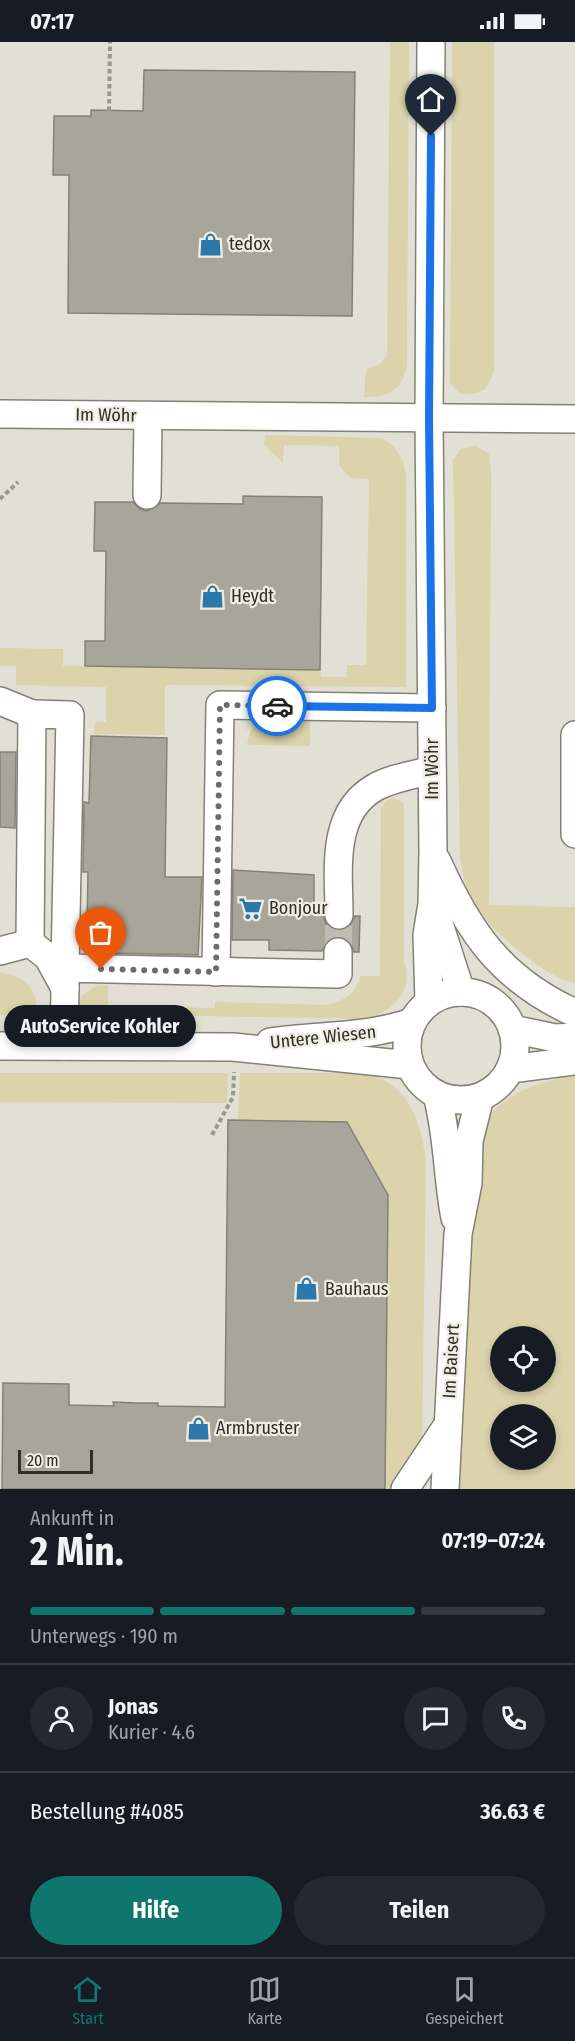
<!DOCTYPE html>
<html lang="de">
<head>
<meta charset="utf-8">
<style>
  body { margin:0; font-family:"Fira Sans Condensed",sans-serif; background:#242831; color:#f1f3f6; height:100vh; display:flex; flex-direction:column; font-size:22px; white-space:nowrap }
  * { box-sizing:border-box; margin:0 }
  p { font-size:20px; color:#9ea1a6 }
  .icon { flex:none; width:33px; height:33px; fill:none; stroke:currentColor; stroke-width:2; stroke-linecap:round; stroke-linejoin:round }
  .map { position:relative; height:1447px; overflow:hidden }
  .side { display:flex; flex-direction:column; background:#171b24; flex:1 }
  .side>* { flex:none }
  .controls { position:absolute; left:490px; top:1284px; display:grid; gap:12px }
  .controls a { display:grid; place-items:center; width:66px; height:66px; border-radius:50%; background:#171b24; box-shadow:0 3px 9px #0003; font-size:30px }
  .scale { position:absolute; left:18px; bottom:15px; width:75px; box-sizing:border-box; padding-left:6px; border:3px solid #2f2e2a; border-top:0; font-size:16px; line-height:21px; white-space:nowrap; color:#2f2e2a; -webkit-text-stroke:4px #efede1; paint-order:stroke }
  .pin { position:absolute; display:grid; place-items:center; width:51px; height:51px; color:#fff; margin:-62px -26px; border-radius:50% 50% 50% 0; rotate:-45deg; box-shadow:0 0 6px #0007 }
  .pin .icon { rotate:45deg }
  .courier { position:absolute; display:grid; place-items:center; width:60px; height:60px; margin:-30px; border:4px solid #1a73e8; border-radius:50%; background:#fff; color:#222; box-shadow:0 2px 8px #0007 }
  .bubble { position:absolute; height:42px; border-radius:21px; background:#171b24; box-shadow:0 3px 9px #0003; font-size:20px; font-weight:700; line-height:42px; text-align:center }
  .headline em { font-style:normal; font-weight:700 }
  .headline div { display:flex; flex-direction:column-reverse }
  .headline { display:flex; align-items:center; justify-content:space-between; height:102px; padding:0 30px }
  h1 { font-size:39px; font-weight:700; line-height:45px }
  .bar { display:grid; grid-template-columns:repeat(4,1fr); gap:9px 6px; align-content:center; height:72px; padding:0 30px }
  .bar i { height:8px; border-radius:4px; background:#363941 }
  .bar .on { background:#0f766e }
  .bar p { grid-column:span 4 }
  .line { display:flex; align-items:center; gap:15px; padding:0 30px; border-top:2px solid #363941 }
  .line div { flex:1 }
  .round { display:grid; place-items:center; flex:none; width:63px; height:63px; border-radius:32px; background:#242831 }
  .primary-button { display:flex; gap:12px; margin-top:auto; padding:12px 30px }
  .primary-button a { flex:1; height:69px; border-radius:36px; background:#0f766e; color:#fff; font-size:24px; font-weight:700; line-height:69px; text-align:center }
  .primary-button a+a { background:#242831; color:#f1f3f6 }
  .status { display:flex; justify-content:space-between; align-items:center; height:42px; padding:0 30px; background:#171b24; direction:ltr }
  .status svg { height:16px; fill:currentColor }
  .menu { display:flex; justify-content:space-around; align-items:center; height:84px; border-top:2px solid #363941; background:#171b24; font-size:16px; color:#9ea1a6 }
  .menu a { display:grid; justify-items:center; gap:3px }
  .menu .on { color:#0f766e }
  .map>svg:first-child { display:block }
  .green { fill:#dad3ab; fill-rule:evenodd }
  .building { fill:#a8a59a; stroke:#848277; stroke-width:1.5 }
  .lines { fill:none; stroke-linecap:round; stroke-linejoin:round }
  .minor-tunnel { stroke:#bebcb2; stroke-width:27; stroke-dasharray:27 14; stroke-linecap:butt }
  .minor-casing { stroke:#838176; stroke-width:30 }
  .path { stroke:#99988f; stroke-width:4; stroke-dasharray:4.5 3; stroke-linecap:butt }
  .minor { stroke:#fff; stroke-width:27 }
  .done { stroke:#6e6c66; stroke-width:6; stroke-dasharray:0 10.8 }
  .route { stroke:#1a73e8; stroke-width:8 }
  .labels { text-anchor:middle; stroke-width:4.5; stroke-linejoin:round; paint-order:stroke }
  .poi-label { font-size:18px; fill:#2f2e2a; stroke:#efede1; text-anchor:start }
  .street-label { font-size:18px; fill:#2f2e2a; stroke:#efede1 }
</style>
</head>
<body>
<div class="status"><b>07:17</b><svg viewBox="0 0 49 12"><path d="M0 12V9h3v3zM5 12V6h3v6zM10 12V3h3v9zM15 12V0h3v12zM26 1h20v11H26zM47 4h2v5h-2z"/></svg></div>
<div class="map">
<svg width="575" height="1447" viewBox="0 0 575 1447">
  <rect width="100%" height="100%" fill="#e2e0d4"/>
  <g class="green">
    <path d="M390,0H409L407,322C402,348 391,355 364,355L366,327L380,322L387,313Z"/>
    <path d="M452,0H494V329C487,349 481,353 460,352L450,341Z"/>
    <path d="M265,393L382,396C397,405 405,417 406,435V645L165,643V693L94,692L95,680H106V645L16,643V624H0V606L63,607V624L320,628L321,635H347V623H366L369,437L350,436L339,423V404L284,403L283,421L264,403Z"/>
    <path d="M476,404L489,412L491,428L489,863L575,865V941C544,935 493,890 475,864C465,850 463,831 460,815L453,418L461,407Z"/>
    <path d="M269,679L310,680V704L247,703C250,687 253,682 269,679Z"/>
    <path d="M395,756L404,762V919C414,948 396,966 369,977L84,972L79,963L81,954L96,944L108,943V964L215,966V960L327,963C343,959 357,952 360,934H380L381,766L389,757Z"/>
    <path d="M0,931C23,933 37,946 37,969L32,973H0Z"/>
    <path d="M562,1028H575V1447H458L475,1111C479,1100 482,1085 489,1075C505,1054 530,1043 555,1038ZM501,1294H546V1340H501ZM501,1372H546V1418H501Z"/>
    <path d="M0,1031H228L227,1061L0,1060Z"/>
    <path d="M240,1031H369C411,1047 420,1078 426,1118L422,1406L391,1447H385L388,1153L347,1080L238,1078Z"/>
  </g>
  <g class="building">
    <path d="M144,28L355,30L352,274L68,271L69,133H53L54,74H91V68L143,69Z"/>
    <path d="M243,454L322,455L320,628L85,624V599H105L106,509H94L95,460H133L140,467L147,469L161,461L243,462Z"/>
    <path d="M91,694L167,696L165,835H202L198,913L107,911L93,899L87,883L88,830H83L84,760L89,761Z"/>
    <path d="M0,710H16L15,786L0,785Z"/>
    <path d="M233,828L314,833V873H323L326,882L339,889L348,886L355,874H360L359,910H354L351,902L339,894L330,897L322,909L269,908V898H232Z"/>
    <path d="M228,1078L347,1080L388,1153L385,1447H2L3,1341L69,1342V1363L114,1364L113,1360L136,1361H158V1364L225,1365Z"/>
  </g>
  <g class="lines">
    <path class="minor-tunnel" d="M338,910L339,873"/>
    <defs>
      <g id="minor">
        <path d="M0,372L575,377"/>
        <path d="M147,453L148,374"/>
        <path d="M0,659L32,672"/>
        <path d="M575,693V792"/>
        <path d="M437,819C469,891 502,938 575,971"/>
        <path d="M434,866L461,950"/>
        <path d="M339,873C339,829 330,772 374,746C391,736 414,733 432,728"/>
        <path d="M30,901L32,672L70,673L65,926"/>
        <path d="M0,909L30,901L48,915L65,946V926L338,932V910"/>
        <path d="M216,930L220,663L432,666"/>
        <circle cx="461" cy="1004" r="54"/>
        <path d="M429,960L427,893L432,862L433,810L429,377L431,0"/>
        <path d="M512,987L555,996L575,995"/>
        <path d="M270,1000C318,993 367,996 412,980"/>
        <path d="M0,1004L233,1005L410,1023"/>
        <path d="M64,1004L65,946"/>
        <path d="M510,1027L575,1019"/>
        <path d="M437,1053C448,1093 447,1135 455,1176"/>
        <path d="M405,1447L447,1384"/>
        <path d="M445,1447L458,1192L468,1141L469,1099L480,1055"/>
      </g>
    </defs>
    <use href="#minor" class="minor-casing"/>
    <g class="path">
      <path d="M109,69L110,0"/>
      <path d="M0,457L18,440"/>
      <path d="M212,1093L233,1055L234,1030"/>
    </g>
    <use href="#minor" class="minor"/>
  </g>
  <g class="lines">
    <path class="done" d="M101,927L216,930L220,663L277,664"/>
    <path class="route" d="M277,664L432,666L429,377L431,94"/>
  </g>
  <defs>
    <symbol id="shop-bare" viewBox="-9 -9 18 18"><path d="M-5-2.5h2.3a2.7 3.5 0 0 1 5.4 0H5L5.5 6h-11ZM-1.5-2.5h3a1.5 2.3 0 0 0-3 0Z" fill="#2c78ab" stroke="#efede1" stroke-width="2.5" paint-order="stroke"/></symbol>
    <symbol id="supermarket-bare" viewBox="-9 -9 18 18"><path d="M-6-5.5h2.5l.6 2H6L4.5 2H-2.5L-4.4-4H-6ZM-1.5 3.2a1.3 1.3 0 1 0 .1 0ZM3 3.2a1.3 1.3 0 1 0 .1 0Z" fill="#2c78ab" stroke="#efede1" stroke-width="2.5" paint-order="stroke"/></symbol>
  </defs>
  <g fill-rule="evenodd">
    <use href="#shop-bare" x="194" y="186" width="33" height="33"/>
    <use href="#shop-bare" x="196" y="538" width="33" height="33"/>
    <use href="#supermarket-bare" x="234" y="850" width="33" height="33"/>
    <use href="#shop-bare" x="290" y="1230" width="33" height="33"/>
    <use href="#shop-bare" x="182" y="1370" width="33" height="33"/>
  </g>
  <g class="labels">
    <g class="poi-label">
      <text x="229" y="208">tedox</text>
      <text x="231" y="560">Heydt</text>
      <text x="269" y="872">Bonjour</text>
      <text x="325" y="1253">Bauhaus</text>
      <text x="216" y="1392">Armbruster</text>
    </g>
    <g class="street-label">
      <text transform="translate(106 373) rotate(1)" y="6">Im Wöhr</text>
      <text transform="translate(432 727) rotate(-90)" y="6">Im Wöhr</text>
      <text transform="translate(323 995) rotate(-6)" y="6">Untere Wiesen</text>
      <text transform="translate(451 1319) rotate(-87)" y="6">Im Baisert</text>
    </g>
  </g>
</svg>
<div class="controls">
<a><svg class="icon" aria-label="locate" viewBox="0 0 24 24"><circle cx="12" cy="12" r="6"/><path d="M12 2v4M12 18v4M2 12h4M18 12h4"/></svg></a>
<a><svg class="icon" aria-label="layers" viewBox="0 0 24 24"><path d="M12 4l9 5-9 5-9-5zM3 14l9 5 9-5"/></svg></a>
</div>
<div class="scale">20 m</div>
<div class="pin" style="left:101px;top:927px;background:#ea580c"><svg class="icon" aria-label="bag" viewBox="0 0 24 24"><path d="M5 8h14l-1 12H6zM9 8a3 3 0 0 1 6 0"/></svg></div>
<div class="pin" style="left:431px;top:94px;background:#1f2937"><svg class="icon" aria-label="home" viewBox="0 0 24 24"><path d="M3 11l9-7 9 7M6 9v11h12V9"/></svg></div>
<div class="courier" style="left:277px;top:664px"><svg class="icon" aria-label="car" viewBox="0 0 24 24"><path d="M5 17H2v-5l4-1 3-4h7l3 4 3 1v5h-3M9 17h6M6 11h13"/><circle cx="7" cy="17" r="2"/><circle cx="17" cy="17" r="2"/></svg></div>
<div class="bubble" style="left:4px;top:963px;width:192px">AutoService Kohler</div>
</div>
<section class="side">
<div class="headline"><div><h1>2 Min.</h1><p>Ankunft in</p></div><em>07:19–07:24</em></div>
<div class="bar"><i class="on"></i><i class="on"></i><i class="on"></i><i></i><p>Unterwegs · 190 m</p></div>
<div class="line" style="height:108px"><a class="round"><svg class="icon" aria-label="person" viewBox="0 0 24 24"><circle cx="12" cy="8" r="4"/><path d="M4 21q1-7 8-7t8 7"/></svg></a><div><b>Jonas</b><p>Kurier · 4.6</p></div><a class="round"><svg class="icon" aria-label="chat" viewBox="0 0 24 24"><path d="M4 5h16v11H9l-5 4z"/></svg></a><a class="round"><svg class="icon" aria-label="phone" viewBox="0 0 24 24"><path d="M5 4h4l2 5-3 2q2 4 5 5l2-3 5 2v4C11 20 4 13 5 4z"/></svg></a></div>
<div class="line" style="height:78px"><div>Bestellung #4085</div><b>36.63 €</b></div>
<div class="primary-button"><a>Hilfe</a><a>Teilen</a></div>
</section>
<nav class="menu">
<a class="on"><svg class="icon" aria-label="home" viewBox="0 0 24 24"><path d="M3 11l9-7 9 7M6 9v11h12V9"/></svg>Start</a>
<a><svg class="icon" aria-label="map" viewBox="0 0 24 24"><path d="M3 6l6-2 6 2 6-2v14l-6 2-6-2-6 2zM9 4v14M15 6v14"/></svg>Karte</a>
<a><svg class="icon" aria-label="saved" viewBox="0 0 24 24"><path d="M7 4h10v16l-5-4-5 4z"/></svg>Gespeichert</a>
</nav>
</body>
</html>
